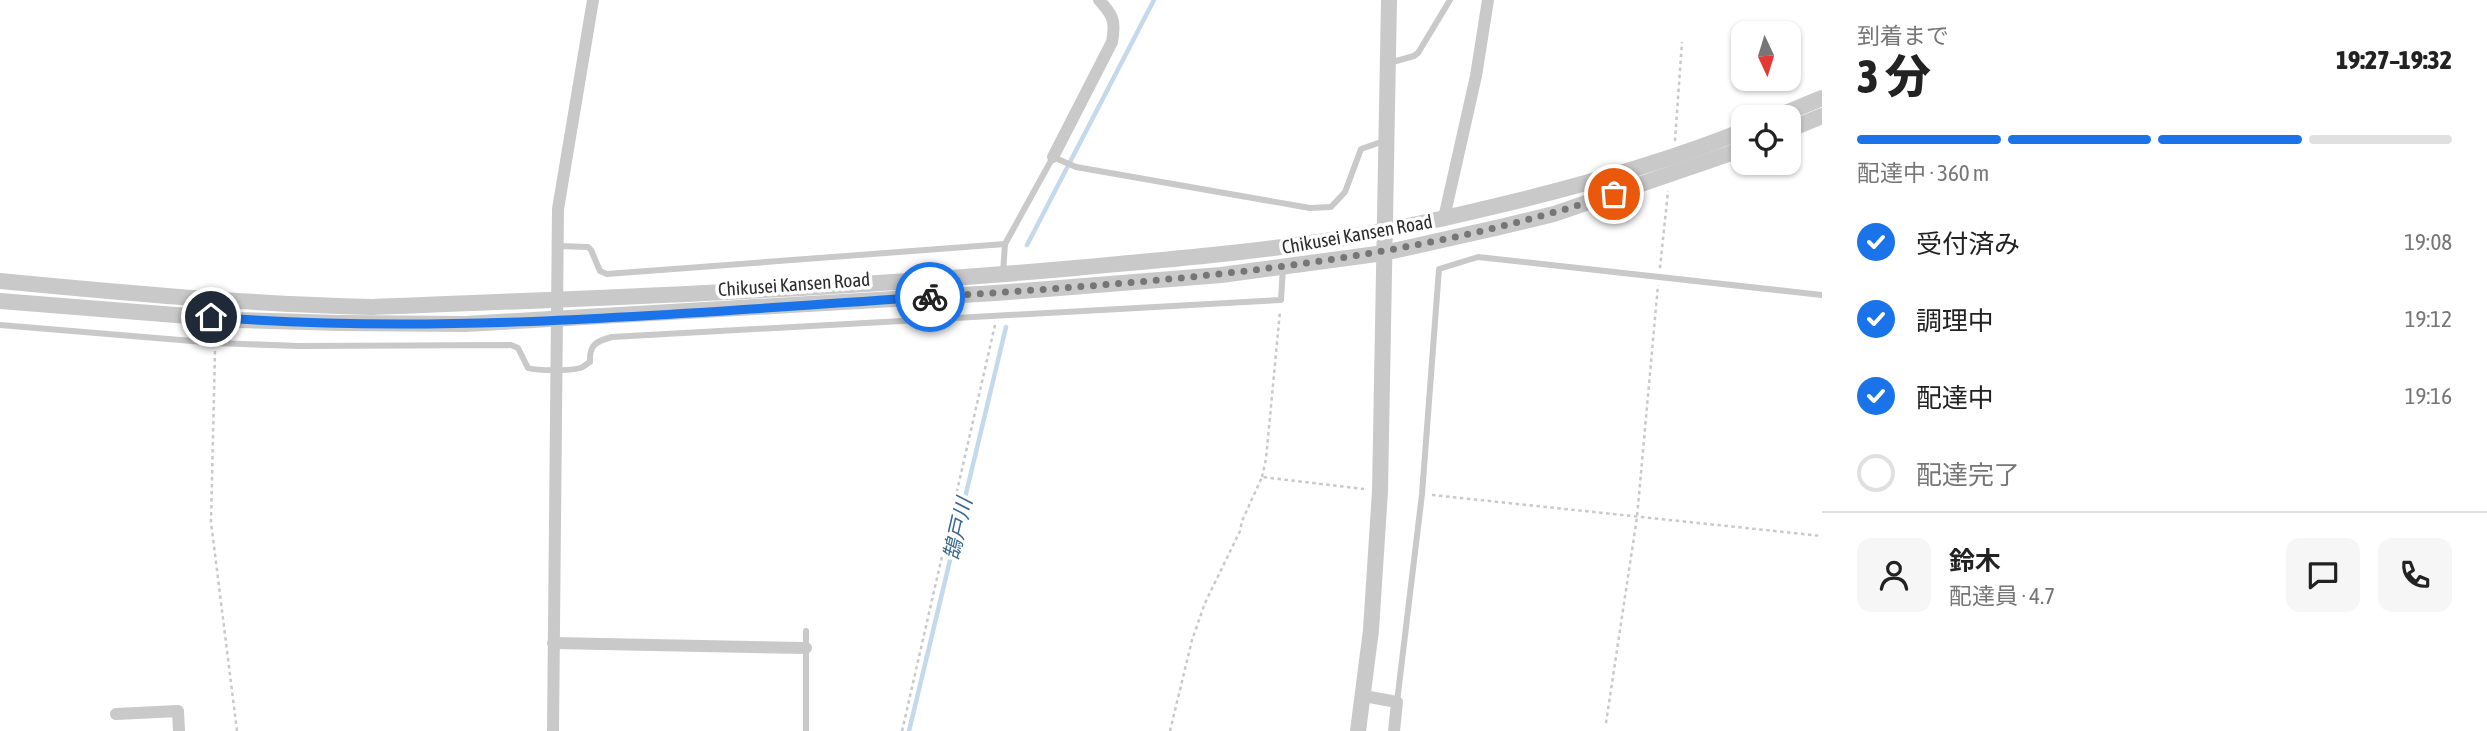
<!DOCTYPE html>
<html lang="ja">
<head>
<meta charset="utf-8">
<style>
  body { margin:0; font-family:"Asap Condensed","Noto Sans JP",sans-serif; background:#f6f6f6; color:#222; height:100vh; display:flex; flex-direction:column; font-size:26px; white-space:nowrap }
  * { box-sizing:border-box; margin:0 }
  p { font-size:23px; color:#767676 }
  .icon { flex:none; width:38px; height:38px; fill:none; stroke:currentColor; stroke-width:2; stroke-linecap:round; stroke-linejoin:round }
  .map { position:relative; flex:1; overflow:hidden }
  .sheet { display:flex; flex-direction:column; background:#fff; width:665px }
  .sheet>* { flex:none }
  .needle { width:46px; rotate:176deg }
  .buttons { position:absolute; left:1731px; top:21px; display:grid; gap:14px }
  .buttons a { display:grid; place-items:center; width:70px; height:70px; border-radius:14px; background:#fff; box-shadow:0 2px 5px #0004; font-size:35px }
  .pin { position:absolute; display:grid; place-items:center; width:60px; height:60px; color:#fff; margin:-30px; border:4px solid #fff; border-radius:50%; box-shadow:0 2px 7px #0007 }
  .courier { position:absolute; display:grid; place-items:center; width:70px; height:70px; margin:-35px; border:5px solid #1a73e8; border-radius:50%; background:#fff; color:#222; box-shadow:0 2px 9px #0007 }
  .summary em { font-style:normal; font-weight:800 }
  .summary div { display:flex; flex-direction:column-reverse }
  .summary { display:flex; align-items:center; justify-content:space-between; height:119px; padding:0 35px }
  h1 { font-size:46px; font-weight:800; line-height:52px }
  .bar { display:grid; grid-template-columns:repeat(4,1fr); gap:10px 7px; align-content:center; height:84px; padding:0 35px }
  .bar i { height:9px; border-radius:5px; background:#e0e0e0 }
  .bar .active { background:#1a73e8 }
  .bar p { grid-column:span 4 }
  .line { display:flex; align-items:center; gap:18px; padding:0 35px; border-top:2px solid #e0e0e0 }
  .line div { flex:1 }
  .round { display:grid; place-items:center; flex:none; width:74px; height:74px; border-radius:14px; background:#f6f6f6 }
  ol { padding:0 35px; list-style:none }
  li { display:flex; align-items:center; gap:21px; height:77px }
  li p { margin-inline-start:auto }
  li .icon { padding:7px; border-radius:50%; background:#1a73e8; color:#fff; stroke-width:4 }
  li:last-child { color:#767676 }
  li i { width:38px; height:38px; border:4px solid #e0e0e0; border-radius:50% }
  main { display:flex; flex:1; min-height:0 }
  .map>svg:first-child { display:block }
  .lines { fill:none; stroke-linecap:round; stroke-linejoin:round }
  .stream { stroke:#c4d9eb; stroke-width:4.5 }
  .path { stroke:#c9c9c9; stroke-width:2.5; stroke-dasharray:3.5 3.5; stroke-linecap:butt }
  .service { stroke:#c9c9c9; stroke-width:6 }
  .minor { stroke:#c9c9c9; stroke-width:12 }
  .tertiary { stroke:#c9c9c9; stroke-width:16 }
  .done { stroke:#767676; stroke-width:7; stroke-dasharray:0 12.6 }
  .route { stroke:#1a73e8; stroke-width:9 }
  .labels { text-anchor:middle; stroke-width:7; stroke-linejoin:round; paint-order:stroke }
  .street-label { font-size:19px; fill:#2c2c2c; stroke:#fff }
  .water-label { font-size:21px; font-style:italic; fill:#3a678e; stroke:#fff }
</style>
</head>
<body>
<main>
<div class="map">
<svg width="1822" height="731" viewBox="0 0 1822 731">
  <rect width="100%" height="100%" fill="#fff"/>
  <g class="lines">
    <g class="stream">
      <path d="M1027,245L1154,0"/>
      <path d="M909,731L1006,327"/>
    </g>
    <g class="path">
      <path d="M1675,141L1682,42"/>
      <path d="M1660,268L1668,191"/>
      <path d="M215,351L211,522L237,731"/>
      <path d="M1262,477L1266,459L1280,311"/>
      <path d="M1432,495L1822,536"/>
      <path d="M1606,723L1637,517L1658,285"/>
      <path d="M902,731L995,325"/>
      <path d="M1170,731L1192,640L1205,603L1240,531L1242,521L1262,477L1364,489"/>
    </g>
    <g class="service">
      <path d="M1389,63L1414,56L1418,53L1450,0"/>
      <path d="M558,246L588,247L591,250L600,271L607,274L1005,244"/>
      <path d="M1003,273L1005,244L1053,157L1076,167L1310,208L1331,207L1345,192L1361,149L1384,141"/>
      <path d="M0,325L216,343L299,346L511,345L518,348L528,368C538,371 570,371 580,368C582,368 589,362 590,362C589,344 597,341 612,337L1281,300L1283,268"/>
      <path d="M1397,702L1422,494L1439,269L1478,257L1822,295"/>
      <path d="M806,731V631"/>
    </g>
    <g class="minor">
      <path d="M1053,157L1112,42C1116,21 1113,15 1099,0"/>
      <path d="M1444,218L1476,76L1488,0"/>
      <path d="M553,643L806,648"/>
      <path d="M1364,696L1397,702L1394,731"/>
      <path d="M116,714L178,711L179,731"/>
      <path d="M553,731L558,209L593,0"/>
    </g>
    <g class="tertiary">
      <path d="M1776,117L1822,98"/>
      <path d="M1788,130L1822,116"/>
      <path d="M0,281C124,293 247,304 372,307C606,298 842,289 1075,268C1161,260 1247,253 1332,240C1387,232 1442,219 1496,206C1580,186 1663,163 1743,131"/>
      <path d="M0,301L238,320L340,323L465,324L996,293L1221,275L1384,253L1500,227L1554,214L1743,149"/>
      <path d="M1358,731L1371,630L1380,491L1389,0"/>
    </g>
  </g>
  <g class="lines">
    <path class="done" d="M930,297C1161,282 1393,267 1614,194"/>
    <path class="route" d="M211,317C450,336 691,312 930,297"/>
  </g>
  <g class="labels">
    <g class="street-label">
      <text transform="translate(1357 234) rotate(-10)" y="7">Chikusei Kansen Road</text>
      <text transform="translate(794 284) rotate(-4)" y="7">Chikusei Kansen Road</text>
    </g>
    <g class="water-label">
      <text transform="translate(958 529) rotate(-77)" y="7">鵠戸川</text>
    </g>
  </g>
</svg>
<div class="buttons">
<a><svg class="needle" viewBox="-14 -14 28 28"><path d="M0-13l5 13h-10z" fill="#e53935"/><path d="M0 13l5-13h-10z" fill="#767676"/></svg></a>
<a><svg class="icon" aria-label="locate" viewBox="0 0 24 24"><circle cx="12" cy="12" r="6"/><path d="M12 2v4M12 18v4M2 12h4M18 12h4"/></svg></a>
</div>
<div class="pin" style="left:1614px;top:194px;background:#ea580c"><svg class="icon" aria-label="bag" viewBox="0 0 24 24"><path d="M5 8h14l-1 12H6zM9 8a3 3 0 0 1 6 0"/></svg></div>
<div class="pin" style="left:211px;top:317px;background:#1f2937"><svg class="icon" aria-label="home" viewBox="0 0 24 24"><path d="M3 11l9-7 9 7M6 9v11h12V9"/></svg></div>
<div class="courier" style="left:930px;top:297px"><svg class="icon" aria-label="bike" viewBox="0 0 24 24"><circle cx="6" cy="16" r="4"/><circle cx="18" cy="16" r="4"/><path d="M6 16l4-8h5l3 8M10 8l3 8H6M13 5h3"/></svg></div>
</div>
<section class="sheet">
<div class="summary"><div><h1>3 分</h1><p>到着まで</p></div><em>19:27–19:32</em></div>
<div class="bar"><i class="active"></i><i class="active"></i><i class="active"></i><i></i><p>配達中 · 360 m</p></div>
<ol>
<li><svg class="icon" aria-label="check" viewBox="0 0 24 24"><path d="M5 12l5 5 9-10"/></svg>受付済み<p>19:08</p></li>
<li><svg class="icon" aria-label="check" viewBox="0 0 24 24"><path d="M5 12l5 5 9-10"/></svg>調理中<p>19:12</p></li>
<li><svg class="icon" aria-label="check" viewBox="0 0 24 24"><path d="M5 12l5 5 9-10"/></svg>配達中<p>19:16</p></li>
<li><i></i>配達完了</li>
</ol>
<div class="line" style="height:126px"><a class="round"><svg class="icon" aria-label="person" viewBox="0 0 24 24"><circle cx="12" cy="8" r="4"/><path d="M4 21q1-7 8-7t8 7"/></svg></a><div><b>鈴木</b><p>配達員 · 4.7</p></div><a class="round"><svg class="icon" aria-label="chat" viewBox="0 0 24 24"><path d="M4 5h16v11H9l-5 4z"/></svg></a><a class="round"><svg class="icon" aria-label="phone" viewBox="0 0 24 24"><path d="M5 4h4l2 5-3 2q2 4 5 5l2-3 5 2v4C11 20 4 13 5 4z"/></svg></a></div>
</section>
</main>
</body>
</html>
